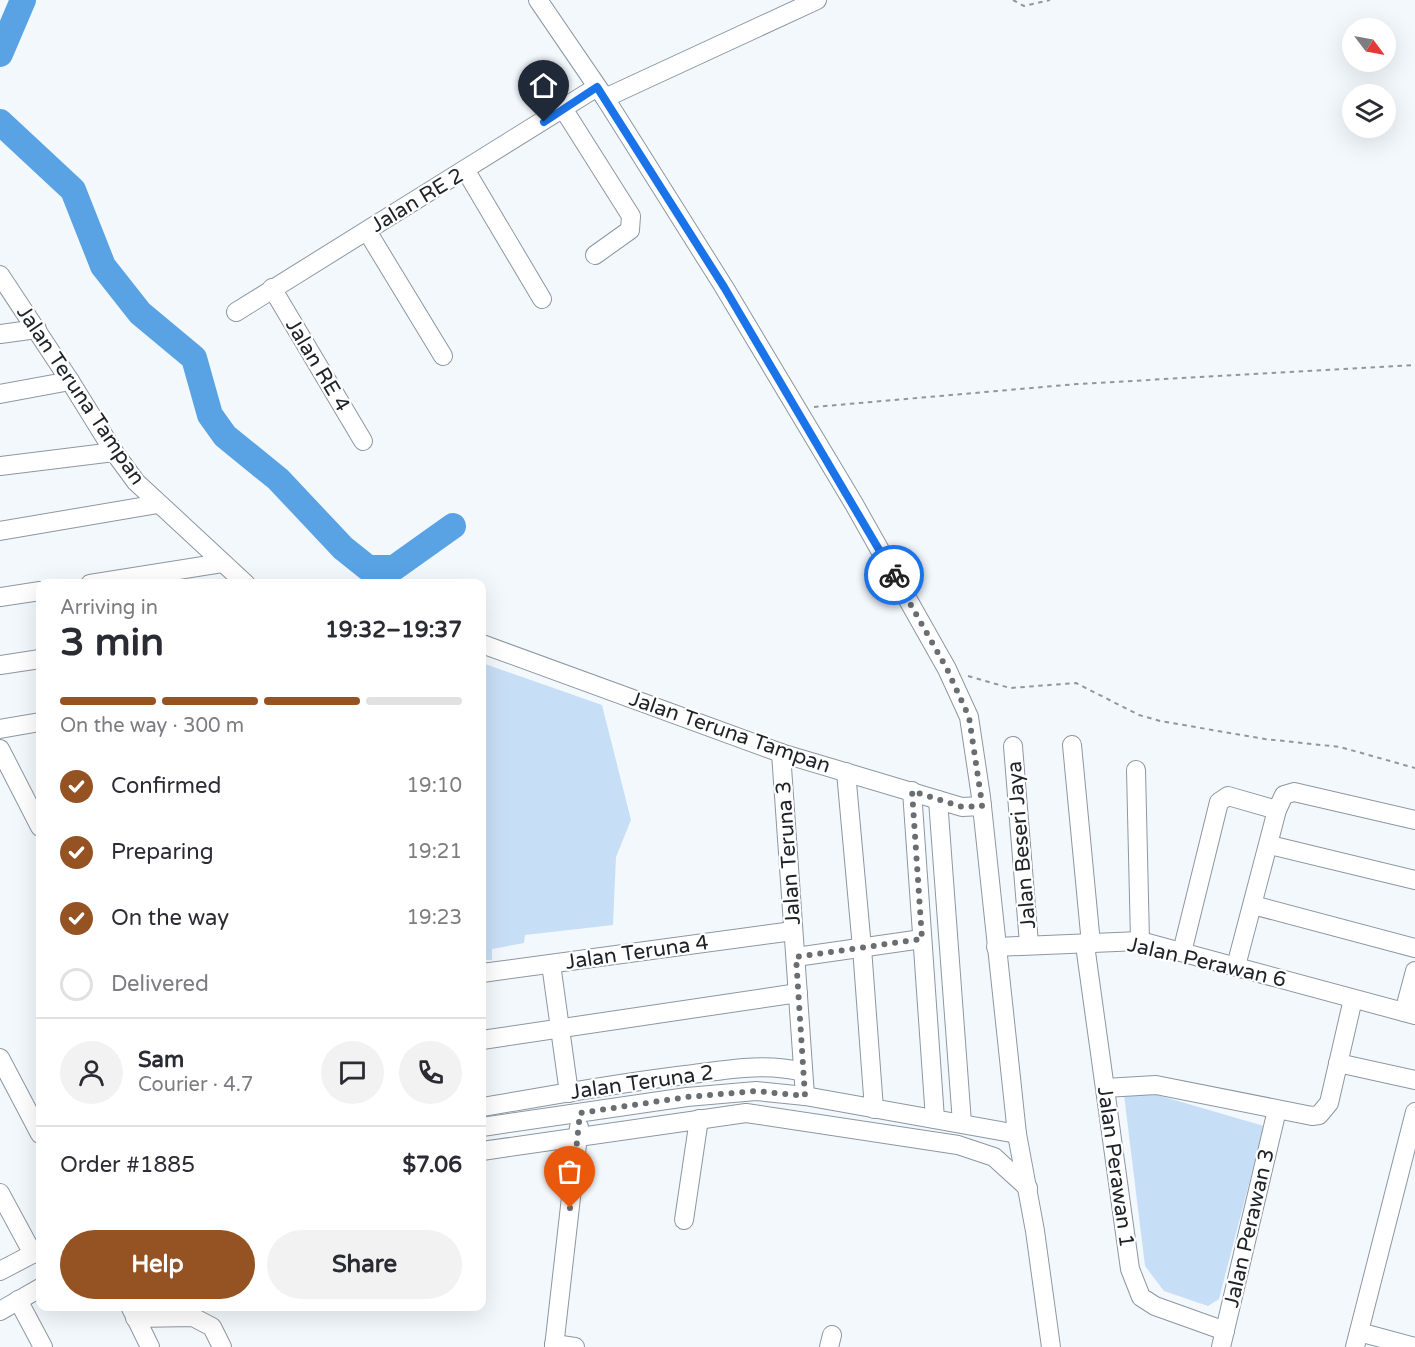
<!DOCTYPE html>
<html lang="en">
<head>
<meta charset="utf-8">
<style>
  body { margin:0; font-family:"Varela Round",sans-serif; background:#f2f2f3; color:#2b2b33; height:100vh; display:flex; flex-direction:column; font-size:22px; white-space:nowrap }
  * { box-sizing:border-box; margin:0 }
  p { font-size:20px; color:#7c7c81 }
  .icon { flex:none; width:33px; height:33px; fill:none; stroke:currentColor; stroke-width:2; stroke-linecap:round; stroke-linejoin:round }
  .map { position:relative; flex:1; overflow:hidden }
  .details { position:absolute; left:36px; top:579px; width:450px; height:732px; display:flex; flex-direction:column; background:#fff; border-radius:12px; box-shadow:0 6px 24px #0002 }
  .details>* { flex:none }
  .needle { width:39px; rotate:122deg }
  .fabs { position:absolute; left:1342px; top:18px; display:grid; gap:12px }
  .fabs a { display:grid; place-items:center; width:54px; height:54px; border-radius:50%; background:#fff; box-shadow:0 6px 24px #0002; font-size:30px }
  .pin { position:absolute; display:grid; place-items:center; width:51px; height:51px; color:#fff; margin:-62px -26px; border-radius:50% 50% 50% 0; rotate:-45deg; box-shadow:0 0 6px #0007 }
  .pin .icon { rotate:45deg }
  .courier { position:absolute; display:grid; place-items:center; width:60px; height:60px; margin:-30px; border:4px solid #1a73e8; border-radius:50%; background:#fff; color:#222; box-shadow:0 2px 8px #0007 }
  .overview em { font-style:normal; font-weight:800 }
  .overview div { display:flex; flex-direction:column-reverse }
  .overview { display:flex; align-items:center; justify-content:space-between; height:102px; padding:0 24px }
  h1 { font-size:39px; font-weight:800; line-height:45px }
  .bar { display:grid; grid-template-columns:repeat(4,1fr); gap:9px 6px; align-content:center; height:72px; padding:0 24px }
  .bar i { height:8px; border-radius:4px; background:#e1e1e2 }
  .bar .on { background:#955222 }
  .bar p { grid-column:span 4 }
  .line { display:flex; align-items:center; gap:15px; padding:0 24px; border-top:2px solid #e1e1e2 }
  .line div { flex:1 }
  .round { display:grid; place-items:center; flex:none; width:63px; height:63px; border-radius:32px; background:#f2f2f3 }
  ol { padding:0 24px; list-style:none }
  li { display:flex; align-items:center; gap:18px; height:66px }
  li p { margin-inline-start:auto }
  li .icon { padding:6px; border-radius:50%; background:#955222; color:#fff; stroke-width:4 }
  li:last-child { color:#7c7c81 }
  li i { width:33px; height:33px; border:3px solid #e1e1e2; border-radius:50% }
  .cta { display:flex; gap:12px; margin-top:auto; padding:12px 24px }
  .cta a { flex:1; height:69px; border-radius:36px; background:#955222; color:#fff; font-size:24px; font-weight:800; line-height:69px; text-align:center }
  .cta a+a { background:#f2f2f3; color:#2b2b33 }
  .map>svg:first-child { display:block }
  .green { fill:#c7dff6 }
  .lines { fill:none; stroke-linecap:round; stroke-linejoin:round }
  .river { stroke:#59a3e5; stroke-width:26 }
  .minor-casing { stroke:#8c97a2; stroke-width:20 }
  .path { stroke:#92979b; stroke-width:2; stroke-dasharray:4.5 4.5; stroke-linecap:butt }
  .minor { stroke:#fff; stroke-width:18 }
  .done { stroke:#696e72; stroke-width:6; stroke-dasharray:0 10.8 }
  .route { stroke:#1a73e8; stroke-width:8 }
  .labels { text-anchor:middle; stroke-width:4.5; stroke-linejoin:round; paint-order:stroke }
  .street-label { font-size:21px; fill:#1e2327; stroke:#fff }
</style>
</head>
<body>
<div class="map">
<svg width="1415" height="1347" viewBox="0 0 1415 1347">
  <rect width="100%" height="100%" fill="#f3f8fd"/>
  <g class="green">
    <path d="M482,663L602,705L631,820L616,857L613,925L525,935L524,943L492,949V960H482Z"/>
    <path d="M1154,1094L1264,1126L1219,1299L1208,1306L1164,1291L1145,1266L1124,1095Z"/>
  </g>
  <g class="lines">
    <g class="river">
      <path d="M0,54L23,0"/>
      <path d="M0,122L73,190L103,266L140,313L194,358L210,415L225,436L278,479L343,548L368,568H394L453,526"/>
    </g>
    <defs>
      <g id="minor">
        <path d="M538,0L605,98L724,287L854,504L947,669L969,717L981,797L1017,1134L1035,1231L1051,1347"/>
        <path d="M605,98L817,0"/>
        <path d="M564,110L631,216L630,230L595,255"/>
        <path d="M466,171L542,299"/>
        <path d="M367,231L443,356"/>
        <path d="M0,275L70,381L114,452L136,482L246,584"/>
        <path d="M272,288L363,441"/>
        <path d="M236,312L597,87"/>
        <path d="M0,334L37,329"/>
        <path d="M0,394L70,381"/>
        <path d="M0,466L114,452"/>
        <path d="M0,531L158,504"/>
        <path d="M90,584L222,563"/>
        <path d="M0,597L40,591"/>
        <path d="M482,644L781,753L962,807L982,806"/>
        <path d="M0,665L40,659"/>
        <path d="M0,729L40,722"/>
        <path d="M1072,745L1091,944"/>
        <path d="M1013,746L1029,944"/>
        <path d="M0,749L40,827"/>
        <path d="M781,753L805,1096"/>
        <path d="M1136,770L1140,941"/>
        <path d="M846,772L862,948L874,1109"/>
        <path d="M912,791L935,1119"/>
        <path d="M938,800L962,1123"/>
        <path d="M1270,845L1415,880"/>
        <path d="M1253,905L1415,948"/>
        <path d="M1085,945L1130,1269L1141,1297L1155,1306L1225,1331"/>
        <path d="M996,947L1140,941L1415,1015"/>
        <path d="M1182,952L1219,802L1228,796L1277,810"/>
        <path d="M796,957L922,939"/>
        <path d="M551,964L569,1093"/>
        <path d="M1236,966L1277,810L1284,795L1294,792L1415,820"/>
        <path d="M482,973L793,931"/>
        <path d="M1404,1012L1415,971"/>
        <path d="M482,1040L798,993"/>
        <path d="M0,1058L40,1134"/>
        <path d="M1338,1063L1415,1080"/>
        <path d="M1105,1088L1156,1085L1312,1116L1319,1115L1329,1103L1353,999"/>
        <path d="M482,1107C549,1096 617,1083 685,1075C725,1070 764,1062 803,1072"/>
        <path d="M482,1127L687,1097L756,1091L805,1096L1017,1134"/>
        <path d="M482,1151L746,1113L958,1145L994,1157L1028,1188"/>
        <path d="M0,1193L33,1254"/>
        <path d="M684,1220L699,1119"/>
        <path d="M0,1271L40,1250"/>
        <path d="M18,1300L43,1347"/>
        <path d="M130,1306L150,1347"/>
        <path d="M0,1311L40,1288"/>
        <path d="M135,1318L193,1317L212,1327L222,1347"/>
        <path d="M1359,1332L1415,1347"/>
        <path d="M554,1344L575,1347"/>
        <path d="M554,1347L579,1127"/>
        <path d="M829,1347L832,1335"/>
        <path d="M1221,1347L1277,1110"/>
        <path d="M1355,1347L1415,1112"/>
      </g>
    </defs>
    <use href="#minor" class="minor-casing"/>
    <g class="path">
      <path d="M1013,0L1024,6L1050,0"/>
      <path d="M814,407L1077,384L1415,365"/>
      <path d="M968,676L1010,688L1076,683L1139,715L1160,721L1265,739L1340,747L1415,768"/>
    </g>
    <use href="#minor" class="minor"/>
  </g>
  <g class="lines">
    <path class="done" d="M570,1208L580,1113L687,1097L756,1091L805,1096L796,957L922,939L912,791L962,807L982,806L981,797L969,717L947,669L894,575"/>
    <path class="route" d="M544,122L597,87L724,287L894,575"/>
  </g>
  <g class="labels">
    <g class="street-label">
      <text transform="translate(417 200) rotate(-31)" y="7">Jalan RE 2</text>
      <text transform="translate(318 365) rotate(59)" y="7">Jalan RE 4</text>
      <text transform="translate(81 395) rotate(56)" y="7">Jalan Teruna Tampan</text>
      <text transform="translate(730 732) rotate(19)" y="7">Jalan Teruna Tampan</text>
      <text transform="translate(1021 845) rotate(-95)" y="7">Jalan Beseri Jaya</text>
      <text transform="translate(788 853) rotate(-94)" y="7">Jalan Teruna 3</text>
      <text transform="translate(637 952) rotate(-8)" y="7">Jalan Teruna 4</text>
      <text transform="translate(1207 962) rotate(13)" y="7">Jalan Perawan 6</text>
      <text transform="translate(642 1082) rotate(-8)" y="7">Jalan Teruna 2</text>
      <text transform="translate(1116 1167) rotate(82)" y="7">Jalan Perawan 1</text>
      <text transform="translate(1249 1228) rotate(-77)" y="7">Jalan Perawan 3</text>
    </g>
  </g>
</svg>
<div class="fabs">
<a><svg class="needle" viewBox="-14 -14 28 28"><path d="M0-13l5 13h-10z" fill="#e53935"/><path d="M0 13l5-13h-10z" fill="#7c7c81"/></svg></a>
<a><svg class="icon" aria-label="layers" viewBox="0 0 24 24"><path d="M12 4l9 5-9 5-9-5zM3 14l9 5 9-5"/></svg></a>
</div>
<div class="pin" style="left:570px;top:1208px;background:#ea580c"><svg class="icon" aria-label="bag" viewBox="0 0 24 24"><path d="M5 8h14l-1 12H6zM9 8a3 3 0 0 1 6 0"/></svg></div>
<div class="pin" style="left:544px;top:122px;background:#1f2937"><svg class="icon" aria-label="home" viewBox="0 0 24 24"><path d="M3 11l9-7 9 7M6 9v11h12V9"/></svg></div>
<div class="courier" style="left:894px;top:575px"><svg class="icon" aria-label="bike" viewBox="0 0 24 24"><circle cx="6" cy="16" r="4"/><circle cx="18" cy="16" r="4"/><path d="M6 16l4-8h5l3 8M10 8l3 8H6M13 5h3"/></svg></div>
<section class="details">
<div class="overview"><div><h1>3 min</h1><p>Arriving in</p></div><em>19:32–19:37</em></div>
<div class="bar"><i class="on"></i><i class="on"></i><i class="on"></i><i></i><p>On the way · 300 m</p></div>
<ol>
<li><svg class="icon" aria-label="check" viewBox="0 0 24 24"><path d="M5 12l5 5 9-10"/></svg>Confirmed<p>19:10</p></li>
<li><svg class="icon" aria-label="check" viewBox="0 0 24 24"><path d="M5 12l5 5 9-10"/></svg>Preparing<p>19:21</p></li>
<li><svg class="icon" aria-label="check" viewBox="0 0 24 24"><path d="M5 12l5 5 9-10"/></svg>On the way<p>19:23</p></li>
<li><i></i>Delivered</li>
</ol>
<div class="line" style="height:108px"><a class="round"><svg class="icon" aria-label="person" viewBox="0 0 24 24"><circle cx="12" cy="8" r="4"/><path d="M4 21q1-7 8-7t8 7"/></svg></a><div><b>Sam</b><p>Courier · 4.7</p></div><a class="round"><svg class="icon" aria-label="chat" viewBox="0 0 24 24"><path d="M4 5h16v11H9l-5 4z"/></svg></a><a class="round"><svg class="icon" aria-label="phone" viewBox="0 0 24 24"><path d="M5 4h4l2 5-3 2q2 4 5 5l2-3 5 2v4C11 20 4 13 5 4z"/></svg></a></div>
<div class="line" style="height:78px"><div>Order #1885</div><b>$7.06</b></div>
<div class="cta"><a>Help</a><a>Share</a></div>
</section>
</div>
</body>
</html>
